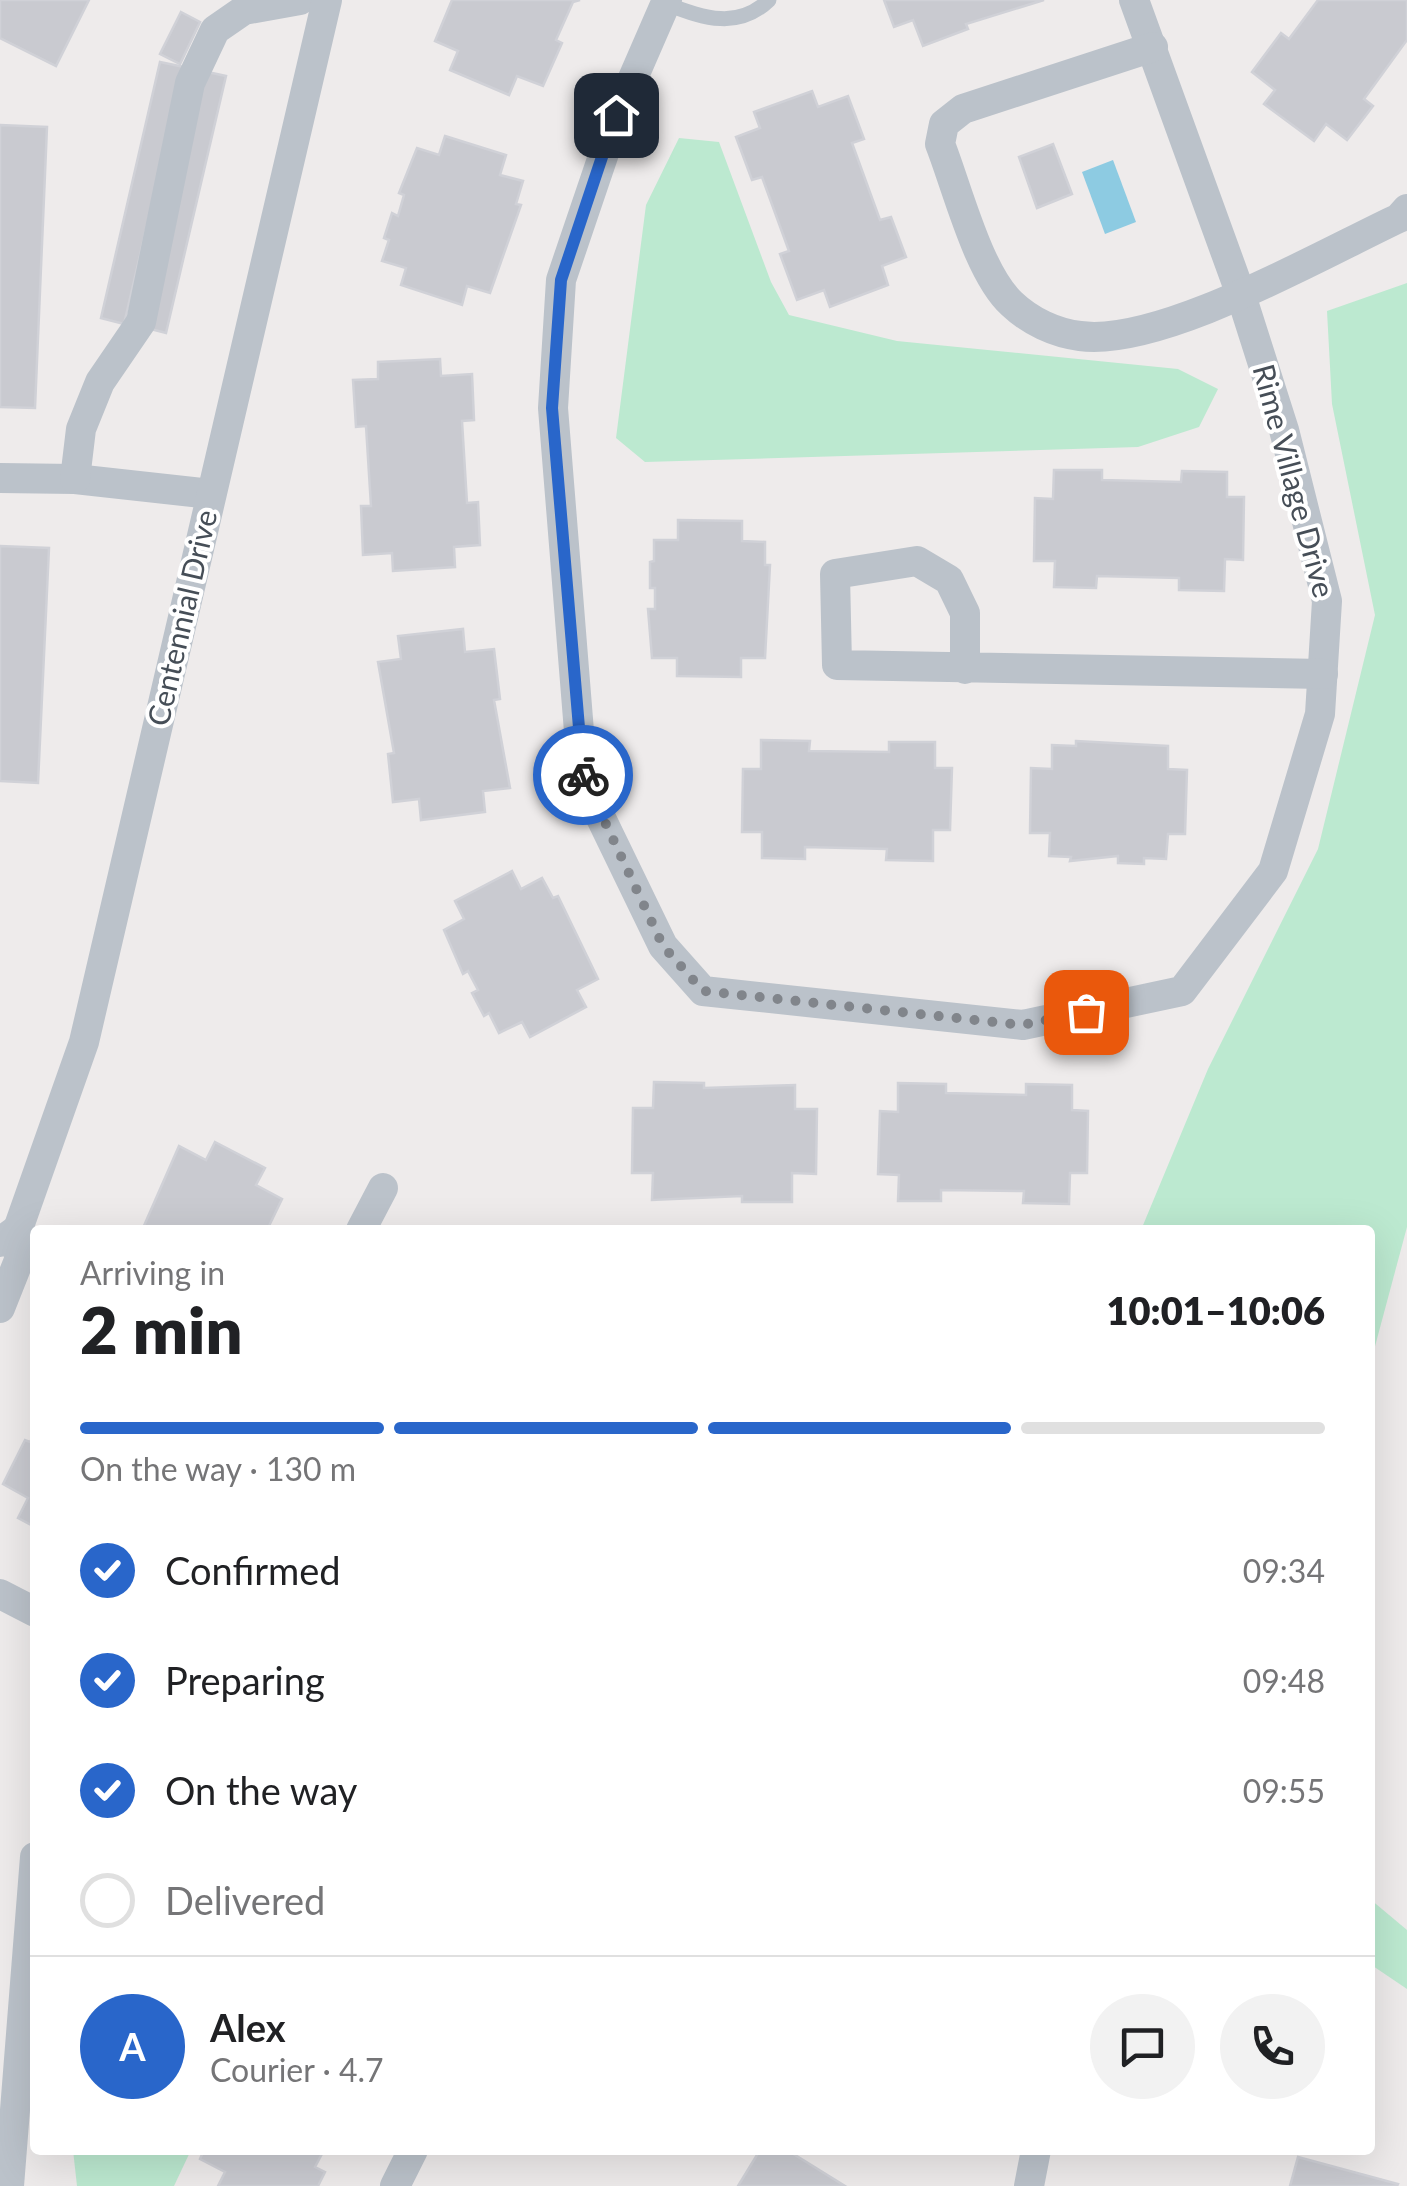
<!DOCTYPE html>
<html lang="en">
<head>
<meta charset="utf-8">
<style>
  body { margin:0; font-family:Lato,sans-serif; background:#f2f2f2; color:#202124; height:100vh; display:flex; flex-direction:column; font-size:38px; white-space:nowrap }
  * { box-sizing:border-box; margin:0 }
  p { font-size:32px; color:#757577 }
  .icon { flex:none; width:55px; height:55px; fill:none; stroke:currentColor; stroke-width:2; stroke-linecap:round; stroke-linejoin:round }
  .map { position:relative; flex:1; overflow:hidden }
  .drawer { position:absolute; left:30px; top:1225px; width:1345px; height:930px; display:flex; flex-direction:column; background:#fff; border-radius:10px; box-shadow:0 10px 40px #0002 }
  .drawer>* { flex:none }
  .pin { position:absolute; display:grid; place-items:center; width:85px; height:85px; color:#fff; margin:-42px; border-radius:20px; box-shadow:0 5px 15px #0006 }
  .courier { position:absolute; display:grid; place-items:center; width:100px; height:100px; margin:-50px; border:8px solid #2966ca; border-radius:50%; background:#fff; color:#222; box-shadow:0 2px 12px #0007 }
  .head em { font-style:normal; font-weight:800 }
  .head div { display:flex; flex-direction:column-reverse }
  .head { display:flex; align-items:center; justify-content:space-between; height:170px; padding:0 50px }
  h1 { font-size:65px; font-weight:800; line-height:75px }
  .bar { display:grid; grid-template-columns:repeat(4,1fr); gap:15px 10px; align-content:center; height:120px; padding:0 50px }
  .bar i { height:12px; border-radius:8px; background:#e0e0e0 }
  .bar .current { background:#2966ca }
  .bar p { grid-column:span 4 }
  .line { display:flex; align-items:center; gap:25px; padding:0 50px; border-top:2px solid #e0e0e0 }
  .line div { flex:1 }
  .round { display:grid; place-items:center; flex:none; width:105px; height:105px; border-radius:52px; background:#f2f2f2 }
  ol { padding:0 50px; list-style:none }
  li { display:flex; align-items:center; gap:30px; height:110px }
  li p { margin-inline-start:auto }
  li .icon { padding:10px; border-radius:50%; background:#2966ca; color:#fff; stroke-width:4 }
  li:last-child { color:#757577 }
  li i { width:55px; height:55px; border:5px solid #e0e0e0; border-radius:50% }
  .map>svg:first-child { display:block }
  .green { fill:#bce9d0 }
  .water { fill:#8dcbe2 }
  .building { fill:#c9cad0; stroke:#d0d1d7; stroke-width:2.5 }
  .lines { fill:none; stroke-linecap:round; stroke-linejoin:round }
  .lane { stroke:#bbc2ca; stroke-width:15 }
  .street { stroke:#bbc2ca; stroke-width:30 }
  .done { stroke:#81858b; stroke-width:10; stroke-dasharray:0 18 }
  .route { stroke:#2966ca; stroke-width:12 }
  .labels { text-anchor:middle; stroke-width:8; stroke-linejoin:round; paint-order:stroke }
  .street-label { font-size:30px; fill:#464e57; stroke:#fff }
</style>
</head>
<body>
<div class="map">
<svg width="1407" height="2186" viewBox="0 0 1407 2186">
  <rect width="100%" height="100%" fill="#eeebeb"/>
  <g class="green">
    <path d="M679,138L719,142L771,282L789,315L897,341L1178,369L1218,389L1199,427L1138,447L645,462L616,438L646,205Z"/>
    <path d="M1407,283V1227L1370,1365V1230H1141L1208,1069L1318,849L1375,615L1332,404L1327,311Z"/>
    <path d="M1370,1899L1407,1930V1989L1370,1964Z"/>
    <path d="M73,2150H191L174,2186H77Z"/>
  </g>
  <path class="water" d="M1113,160L1136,222L1105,234L1082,172Z"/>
  <g class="building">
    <path d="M0,0H89L56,66L0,38Z"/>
    <path d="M452,0H580L573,2L556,40L562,43L543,86L517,76L509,95L450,70L458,51L435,41Z"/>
    <path d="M884,0H1044L966,24L968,29L923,46L913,20L894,27Z"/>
    <path d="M1318,0H1407V40L1364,99L1373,106L1347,140L1326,124L1314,141L1264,104L1275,90L1252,72L1281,33L1289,39Z"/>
    <path d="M181,12L200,22L180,64L160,54Z"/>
    <path d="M160,62L184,67L124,324L101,318Z"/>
    <path d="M203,71L226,76L166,333L143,327Z"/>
    <path d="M812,91L818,107L848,96L864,139L852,143L880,220L891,217L906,257L882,266L888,285L830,307L824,290L797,300L780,254L789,251L762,177L752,180L736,137L760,128L754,112Z"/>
    <path d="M0,125L47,127L35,408L0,407Z"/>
    <path d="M445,136L506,155L500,175L523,181L516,204L521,205L490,293L467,286L462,305L401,285L406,268L382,261L389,240L384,238L392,213L398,216L404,195L399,193L417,148L439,155Z"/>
    <path d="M1053,144L1072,194L1037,208L1019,157Z"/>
    <path d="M440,359L441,376L472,374L474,420L462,421L467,503L478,502L480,545L454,547L455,567L393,571L392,553L363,555L361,506H371L366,426L356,427L353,380L378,379V362Z"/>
    <path d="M1054,470H1102V480L1181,482L1182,471L1227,472V497H1244L1243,560L1225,559L1224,591L1179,590V578L1097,576L1096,588L1054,587L1055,561H1034L1035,498L1053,499Z"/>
    <path d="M678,520L742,521V541L765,542V565H770L765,658H741V677L677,676V658H652L648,609H655V588H650V562L654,561V540H678Z"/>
    <path d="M0,546L49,548L38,783L0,781Z"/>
    <path d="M463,629L465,652L494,649L500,699L494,700L510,788L483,791L485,812L421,820L419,799L393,802L388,754L394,753L378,662L401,659L398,636Z"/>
    <path d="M761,740L810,741L809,751L889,752V742H935V768H952L950,830H933V861L886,860L887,849L805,847V859L762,858V832H742L743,769H761Z"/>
    <path d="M1076,741L1168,746V769L1187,770L1185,834H1168L1166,859L1144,858V864L1118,863V856L1070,861L1071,857L1049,856L1050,833H1030L1031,768L1052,769V745L1076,746Z"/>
    <path d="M512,871L521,889L542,878L553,898L558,896L598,979L577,990L586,1007L530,1037L522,1022L499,1033L489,1013L484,1016L472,993L478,990L468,971L463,974L444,930L464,919L455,901Z"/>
    <path d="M654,1082L704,1083V1088L795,1085V1109H817L816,1174L792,1173V1202H742V1196L652,1200L653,1173H632L633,1108H653Z"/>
    <path d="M898,1083L946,1084V1093L1026,1095V1084L1072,1085V1110L1088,1111L1087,1173H1070L1069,1204L1023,1203L1024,1191L941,1190V1201H898L899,1175L878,1174L880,1111L898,1112Z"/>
    <path d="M215,1142L265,1168L256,1185L282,1199L267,1230H136L143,1228L179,1146L206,1160Z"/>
    <path d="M35,1433V1527L18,1518L28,1498L3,1484L25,1440L30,1442Z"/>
    <path d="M204,2150H324L315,2167L325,2172L318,2186H218L225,2172L200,2159Z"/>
    <path d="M760,2150H787L845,2186H738Z"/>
    <path d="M1298,2157L1398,2184L1397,2186H1290Z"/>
  </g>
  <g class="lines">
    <path class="lane" d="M666,4C702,17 737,31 769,0"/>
    <g class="street">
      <path d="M667,0L617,115L561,280L553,408L583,781L663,946L703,991L1023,1025L1182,991L1273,871L1320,714L1327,601L1284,430L1240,292L1134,0"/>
      <path d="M1153,47L963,109L944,124L940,144C957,187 978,273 1012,304C1030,321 1055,333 1080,336C1161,347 1322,254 1399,218L1407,209"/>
      <path d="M0,478L75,479L211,494"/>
      <path d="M75,479L81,429L100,382L141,322L190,83L215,30L244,10L300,0"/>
      <path d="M965,669V613L949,580L917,561L835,574L837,665L1323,674"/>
      <path d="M18,1229L84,1042L327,0"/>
      <path d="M361,1230L383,1188"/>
      <path d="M0,1242L18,1229L19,1260L0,1308"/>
      <path d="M0,1594L35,1612"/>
      <path d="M9,2186L35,1857"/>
      <path d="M395,2186L413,2150"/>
      <path d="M1029,2186L1036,2150"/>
    </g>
  </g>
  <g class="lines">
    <path class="done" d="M583,775L663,946L703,991L1022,1025L1086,1012"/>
    <path class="route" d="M583,775L552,408L561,280L616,115"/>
  </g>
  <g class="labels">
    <g class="street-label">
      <text transform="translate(1293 481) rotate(75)" y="10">Rime Village Drive</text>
      <text transform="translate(183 618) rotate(-77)" y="10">Centennial Drive</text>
    </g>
  </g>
</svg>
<div class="pin" style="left:1086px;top:1012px;background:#ea580c"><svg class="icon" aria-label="bag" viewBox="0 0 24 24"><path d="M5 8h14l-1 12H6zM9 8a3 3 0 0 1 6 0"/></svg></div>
<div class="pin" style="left:616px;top:115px;background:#1f2937"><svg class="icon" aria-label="home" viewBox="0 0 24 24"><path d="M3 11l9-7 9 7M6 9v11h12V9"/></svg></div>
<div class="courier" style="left:583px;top:775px"><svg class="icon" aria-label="bike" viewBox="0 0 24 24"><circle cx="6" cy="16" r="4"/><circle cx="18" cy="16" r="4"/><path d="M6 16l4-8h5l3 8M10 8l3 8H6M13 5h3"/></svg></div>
<section class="drawer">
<div class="head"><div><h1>2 min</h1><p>Arriving in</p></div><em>10:01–10:06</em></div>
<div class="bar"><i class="current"></i><i class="current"></i><i class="current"></i><i></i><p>On the way · 130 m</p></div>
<ol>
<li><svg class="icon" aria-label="check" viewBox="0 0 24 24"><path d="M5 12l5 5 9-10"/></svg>Confirmed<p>09:34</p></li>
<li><svg class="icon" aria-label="check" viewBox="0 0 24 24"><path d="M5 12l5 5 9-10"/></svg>Preparing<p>09:48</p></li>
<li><svg class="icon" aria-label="check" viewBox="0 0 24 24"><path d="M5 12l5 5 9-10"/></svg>On the way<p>09:55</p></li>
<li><i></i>Delivered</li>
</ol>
<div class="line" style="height:180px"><b class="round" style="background:#2966ca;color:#fff">A</b><div><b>Alex</b><p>Courier · 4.7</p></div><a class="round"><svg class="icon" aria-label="chat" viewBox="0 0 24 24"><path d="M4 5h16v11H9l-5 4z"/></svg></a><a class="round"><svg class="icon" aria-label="phone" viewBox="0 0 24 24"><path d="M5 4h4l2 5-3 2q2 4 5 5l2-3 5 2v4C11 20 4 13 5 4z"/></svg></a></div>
</section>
</div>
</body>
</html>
